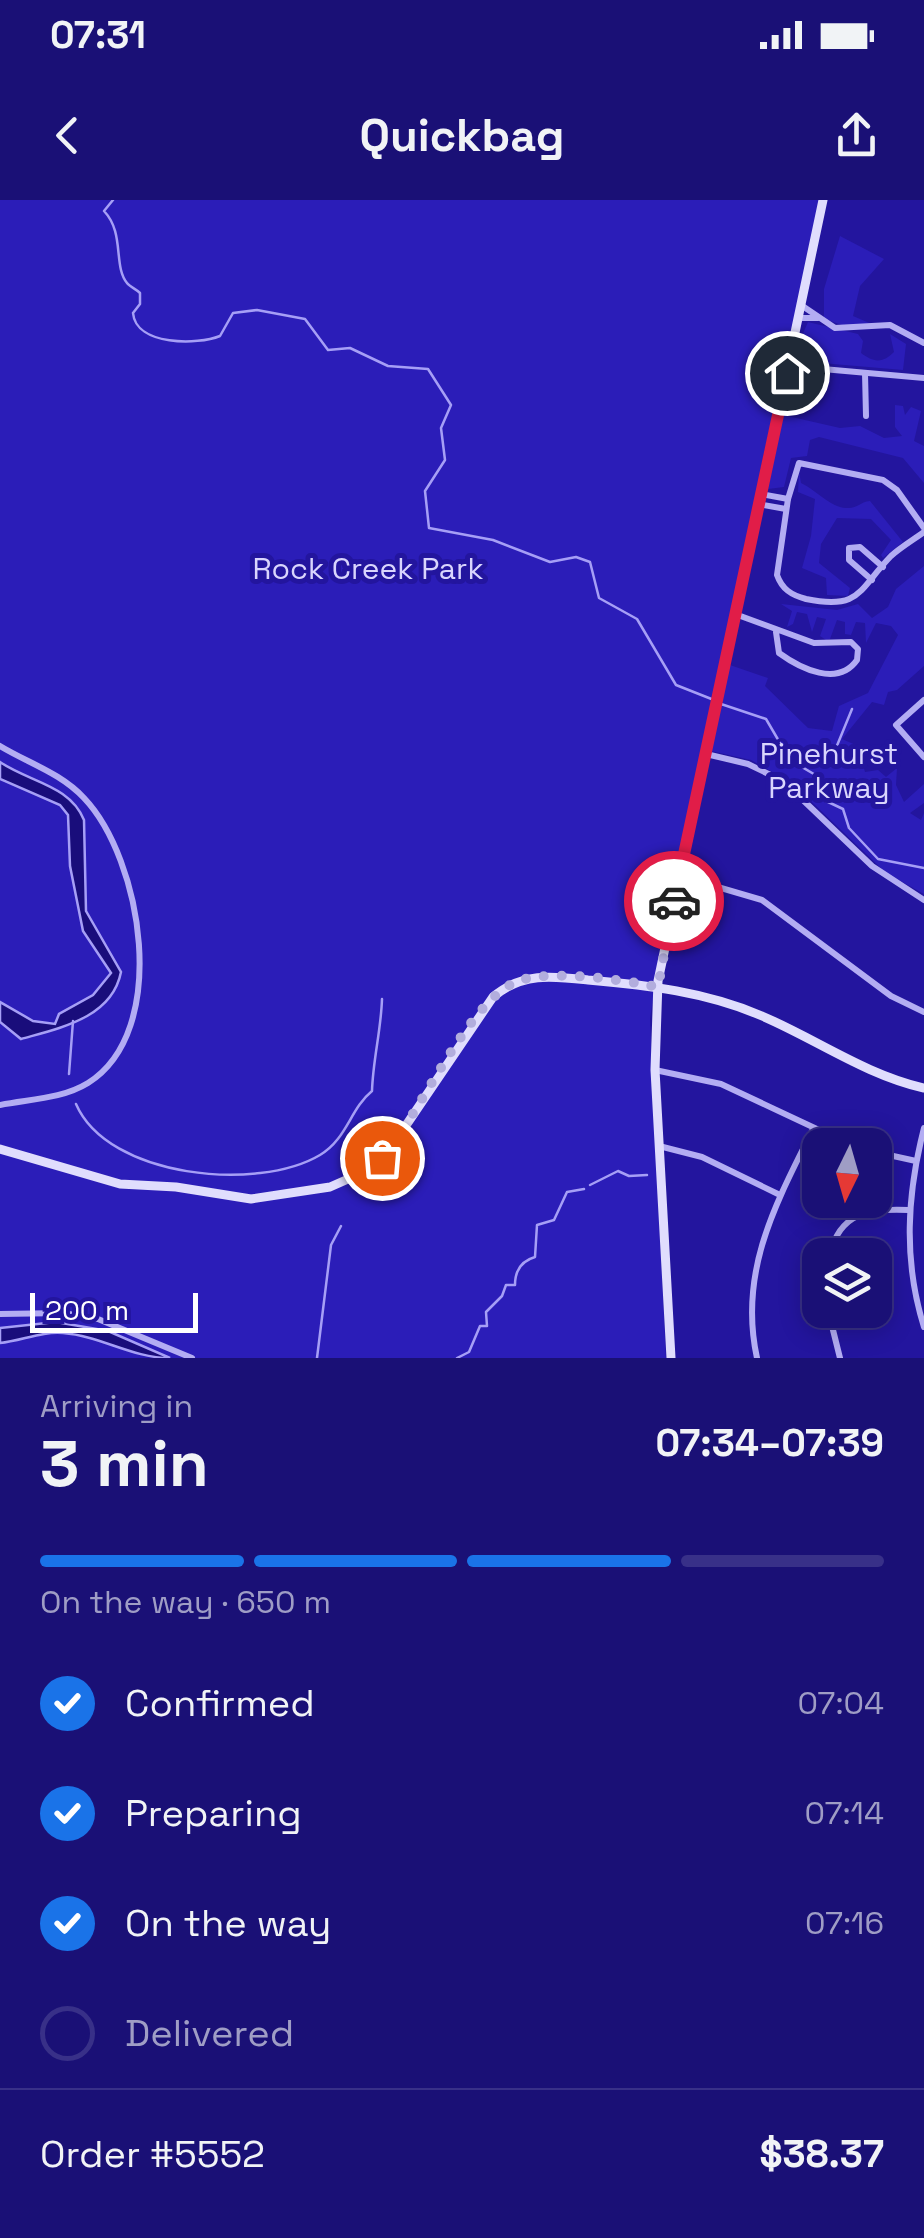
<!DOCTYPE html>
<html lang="en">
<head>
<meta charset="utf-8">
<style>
  body { margin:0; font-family:"Space Grotesk",sans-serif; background:#23197b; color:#f1f3f6; height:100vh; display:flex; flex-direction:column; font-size:38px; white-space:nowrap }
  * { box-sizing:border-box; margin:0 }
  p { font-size:32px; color:#9f9dc5 }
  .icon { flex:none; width:55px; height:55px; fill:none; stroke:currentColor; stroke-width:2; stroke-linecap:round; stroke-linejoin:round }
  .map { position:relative; height:1158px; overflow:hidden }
  .sheet { display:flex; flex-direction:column; background:#1a1076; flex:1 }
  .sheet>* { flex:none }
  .needle { width:65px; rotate:185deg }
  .controls { position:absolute; left:802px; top:928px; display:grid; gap:20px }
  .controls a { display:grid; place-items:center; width:90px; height:90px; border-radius:20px; background:#1a1076; box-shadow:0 5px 25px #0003,0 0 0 2px #383088; font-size:50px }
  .scale { position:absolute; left:30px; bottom:25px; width:168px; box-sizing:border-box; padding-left:10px; border:5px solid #fff; border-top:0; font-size:28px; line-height:35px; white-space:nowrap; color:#fff; -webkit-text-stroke:8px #23159e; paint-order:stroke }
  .pin { position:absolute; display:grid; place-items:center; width:85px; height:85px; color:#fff; margin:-42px; border:5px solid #fff; border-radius:50%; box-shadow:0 2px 10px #0007 }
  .courier { position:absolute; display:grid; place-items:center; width:100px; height:100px; margin:-50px; border:8px solid #e11d48; border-radius:50%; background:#fff; color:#222; box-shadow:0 2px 12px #0007 }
  .head em { font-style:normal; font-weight:600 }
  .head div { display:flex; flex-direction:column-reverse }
  .head { display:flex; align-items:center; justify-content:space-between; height:170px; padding:0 40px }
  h1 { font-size:65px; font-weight:600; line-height:75px }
  .bar { display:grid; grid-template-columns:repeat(4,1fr); gap:15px 10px; align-content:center; height:120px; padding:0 40px }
  .bar i { height:12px; border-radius:8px; background:#383088 }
  .bar .on { background:#1a73e8 }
  .bar p { grid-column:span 4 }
  .line { display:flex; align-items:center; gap:25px; padding:0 40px; border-top:2px solid #383088 }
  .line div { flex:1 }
  ol { padding:0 40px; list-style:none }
  li { display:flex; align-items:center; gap:30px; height:110px }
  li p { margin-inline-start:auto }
  li .icon { padding:10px; border-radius:50%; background:#1a73e8; color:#fff; stroke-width:4 }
  li:last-child { color:#9f9dc5 }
  li i { width:55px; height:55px; border:5px solid #383088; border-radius:50% }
  .status { display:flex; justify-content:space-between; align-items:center; height:70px; padding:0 50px; background:#1a1076; direction:ltr }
  .status svg { height:28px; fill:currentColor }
  header { display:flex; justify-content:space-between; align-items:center; height:130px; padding:0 40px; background:#1a1076; font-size:45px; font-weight:600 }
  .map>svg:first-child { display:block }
  .green { fill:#2b1db8 }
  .water { fill:#190d7b; stroke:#a69ff6; stroke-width:2.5 }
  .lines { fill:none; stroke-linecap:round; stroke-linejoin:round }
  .stream { stroke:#a69ff6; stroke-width:2.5 }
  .street { stroke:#b3adf3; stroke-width:6 }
  .secondary { stroke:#e0ddfd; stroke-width:9 }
  .done { stroke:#b2addd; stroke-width:10; stroke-dasharray:0 18 }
  .route { stroke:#e11d48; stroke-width:12 }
  .labels { text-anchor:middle; stroke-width:10; stroke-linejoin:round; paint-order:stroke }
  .park-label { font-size:30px; fill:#d9d5fd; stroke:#23159e }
</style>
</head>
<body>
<div class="status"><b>07:31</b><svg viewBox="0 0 49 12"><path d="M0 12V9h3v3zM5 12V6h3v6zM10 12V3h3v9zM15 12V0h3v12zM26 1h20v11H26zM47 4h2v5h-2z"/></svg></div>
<header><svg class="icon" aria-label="back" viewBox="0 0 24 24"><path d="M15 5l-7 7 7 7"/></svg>Quickbag<svg class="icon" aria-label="share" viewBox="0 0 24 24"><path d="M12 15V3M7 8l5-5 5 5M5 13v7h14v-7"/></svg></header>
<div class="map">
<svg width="924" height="1158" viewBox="0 0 924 1158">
  <rect width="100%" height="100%" fill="#23159e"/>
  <g class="green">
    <path d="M0,0H821L762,262L731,424L730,465L768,478L765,486L808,528L832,531L839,506L868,493L898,435L891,426L876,423L866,443L865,423L856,422L851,435L845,434V422L837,420L830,439L826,440L820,436L826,419L817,417L812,432L807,414L797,412L793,424L787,427L792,411L781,404L837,410L858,404L872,418L888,407L896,389L924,366V466L897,490L888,492L884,505L872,502L842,539L867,550L862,561L865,572L878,570L886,577L897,568L896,585L904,602L924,584V603L910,613L921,620L924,613V694L886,673L792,583L751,560L702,549L662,738L650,819L666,1158H0Z"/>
    <path d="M840,36L884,59L860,86L853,116L874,125L848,127L824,119V89Z"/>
    <path d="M808,122L858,134L863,141L861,153C873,162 882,164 894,152L890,134L906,144L903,170L798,161L797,147Z"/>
    <path d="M895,205L903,206L905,215L911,207L921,211L914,241L924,246V283L903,258L819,237L810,240L807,256L791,258L784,287L768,289L783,215L840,228L860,226L884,238L902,236L895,227Z"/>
    <path d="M799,271L801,283C816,290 830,307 846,308C858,309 859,302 870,301L903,342L883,358L881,355L891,340L871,319L837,318L821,344L819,363L850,388L848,396L827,395L826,378L802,368L811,336L815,299L798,292Z"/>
  </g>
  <g class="water">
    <path d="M0,562C29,582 70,585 84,620L86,711L121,772C112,818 60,828 21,839L0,822V802L33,821L55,824L59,814L93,795L111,773L83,731L70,666L68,615L60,605L0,579Z"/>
    <path d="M56,1122L108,1131L170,1158C132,1158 101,1136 63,1133C42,1131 21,1141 0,1143V1128Z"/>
  </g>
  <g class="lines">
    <g class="stream">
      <path d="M113,0L104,11C125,33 113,66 127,83C130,87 136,89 140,93V104L133,113C136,146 198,145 220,136L233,113L257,110L305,119L328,150L350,148L388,166L428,169L451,205L441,228L445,260L425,291L429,328L493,340L550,362L576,357L590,362L599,398L637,419L676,485L714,500"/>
      <path d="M721,504L766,519L790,560L824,580L826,601L843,609L849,628L878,659L924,668"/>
      <path d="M799,564L836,548L852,509"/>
      <path d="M69,874L73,821"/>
      <path d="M76,904C108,978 258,992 320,955C347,939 350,909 372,891C373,859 381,831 382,799"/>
      <path d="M590,985L618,971L629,976L647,975"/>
      <path d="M317,1158L331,1045L341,1026"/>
      <path d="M457,1158L469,1152L480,1126H487L486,1112L502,1096L506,1085H515C515,1070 521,1061 535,1057L537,1025L554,1020L567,992L584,989"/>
    </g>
    <g class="street">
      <path d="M801,105L835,128L890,125L924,143"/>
      <path d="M799,118H818"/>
      <path d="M789,166L924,178"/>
      <path d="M865,173L866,216"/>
      <path d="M761,294L788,299"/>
      <path d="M758,304L786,309"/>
      <path d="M924,328L897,290L883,280L799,263L788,299L777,375C782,389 791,395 806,399C861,410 858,390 891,356C901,347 913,340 924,332"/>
      <path d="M872,380L849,360V348L860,347L883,367"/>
      <path d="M735,414L814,443L851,442L858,449L857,460C838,487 801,469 779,453L776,432"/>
      <path d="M924,500L896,525L924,557"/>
      <path d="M0,546C28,563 61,573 84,598C142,659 171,831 88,883C62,899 30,899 0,905"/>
      <path d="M706,554L748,564L783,581L872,666L924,700"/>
      <path d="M680,676L762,700L891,796L924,812"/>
      <path d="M655,870L721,884L851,945"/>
      <path d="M924,928C907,995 903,1060 924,1127"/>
      <path d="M659,946L702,957L780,995"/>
      <path d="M875,952L916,961"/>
      <path d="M830,1055C839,1012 871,1008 909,1010"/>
      <path d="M828,1110L840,1158"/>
      <path d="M0,1114L63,1113L98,1119L192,1158"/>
      <path d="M757,1158C738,1072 776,1003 813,929"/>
    </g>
    <g class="secondary">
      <path d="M0,949L120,984L176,987L251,999L330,987L364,972L390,949L493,797C522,772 553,776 588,780C647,785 707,792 762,816C816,839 866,875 924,888"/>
      <path d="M671,1158L655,870L658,781L823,0"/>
    </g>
  </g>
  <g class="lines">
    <path class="done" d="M382,958C420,915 468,800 518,781C550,769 624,780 658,787L674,701"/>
    <path class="route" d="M674,701L787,173"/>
  </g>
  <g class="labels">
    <g class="park-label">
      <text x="368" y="379">Rock Creek Park</text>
      <text x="829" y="564">Pinehurst<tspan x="829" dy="34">Parkway</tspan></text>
    </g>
  </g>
</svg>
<div class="controls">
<a><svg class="needle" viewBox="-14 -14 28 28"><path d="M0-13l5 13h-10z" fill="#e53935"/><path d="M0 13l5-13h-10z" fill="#9f9dc5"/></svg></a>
<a><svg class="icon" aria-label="layers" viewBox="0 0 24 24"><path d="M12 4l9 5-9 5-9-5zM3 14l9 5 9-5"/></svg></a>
</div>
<div class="scale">200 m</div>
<div class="pin" style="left:382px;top:958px;background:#ea580c"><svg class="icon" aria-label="bag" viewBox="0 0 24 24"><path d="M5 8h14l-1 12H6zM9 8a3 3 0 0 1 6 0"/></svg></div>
<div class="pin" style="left:787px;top:173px;background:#1f2937"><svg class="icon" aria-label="home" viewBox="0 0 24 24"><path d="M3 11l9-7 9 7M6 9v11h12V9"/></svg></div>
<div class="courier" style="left:674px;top:701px"><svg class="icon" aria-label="car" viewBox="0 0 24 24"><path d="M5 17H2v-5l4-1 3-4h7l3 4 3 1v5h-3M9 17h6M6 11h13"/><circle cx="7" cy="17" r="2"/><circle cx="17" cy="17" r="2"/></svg></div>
</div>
<section class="sheet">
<div class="head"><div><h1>3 min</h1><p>Arriving in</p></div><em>07:34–07:39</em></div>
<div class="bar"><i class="on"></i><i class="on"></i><i class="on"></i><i></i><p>On the way · 650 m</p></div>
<ol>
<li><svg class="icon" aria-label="check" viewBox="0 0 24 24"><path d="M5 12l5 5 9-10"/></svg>Confirmed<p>07:04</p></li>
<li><svg class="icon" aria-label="check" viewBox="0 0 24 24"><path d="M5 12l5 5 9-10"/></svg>Preparing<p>07:14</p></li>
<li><svg class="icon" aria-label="check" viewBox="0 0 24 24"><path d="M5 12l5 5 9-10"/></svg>On the way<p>07:16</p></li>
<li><i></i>Delivered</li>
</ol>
<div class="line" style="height:130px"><div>Order #5552</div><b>$38.37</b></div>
</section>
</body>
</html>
